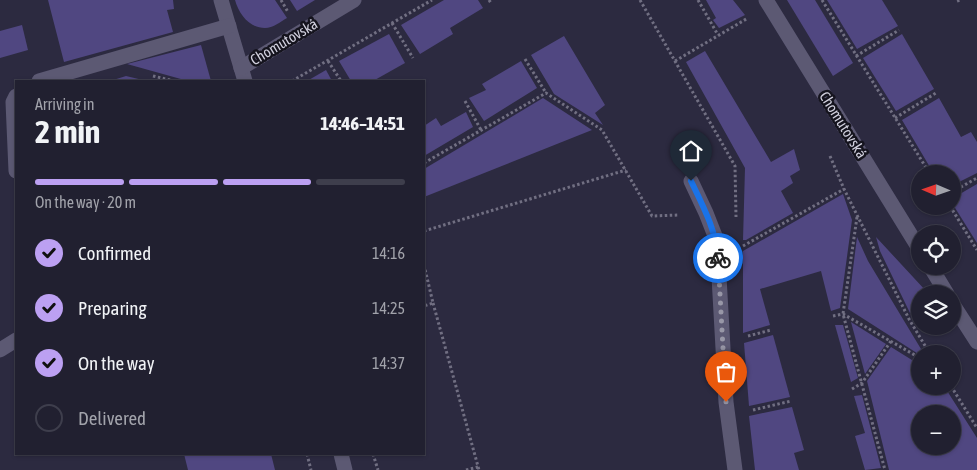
<!DOCTYPE html>
<html lang="en">
<head>
<meta charset="utf-8">
<style>
  body { margin:0; font-family:"Asap Condensed",sans-serif; background:#2d2d3c; color:#f1f3f6; height:100vh; display:flex; flex-direction:column; font-size:19px; white-space:nowrap }
  * { box-sizing:border-box; margin:0 }
  p { font-size:16px; color:#a2a3ab }
  .icon { flex:none; width:28px; height:28px; fill:none; stroke:currentColor; stroke-width:2; stroke-linecap:round; stroke-linejoin:round }
  .map { position:relative; flex:1; overflow:hidden }
  .panel { position:absolute; left:15px; top:80px; width:410px; height:375px; display:flex; flex-direction:column; background:#212030; border-radius:0px; box-shadow:0 1px 4px #0004,0 0 0 1px #3e3e4c }
  .panel>* { flex:none }
  .needle { width:32px; rotate:272deg }
  .buttons { position:absolute; left:911px; top:165px; display:grid; gap:10px }
  .buttons a { display:grid; place-items:center; width:50px; height:50px; border-radius:50%; background:#212030; box-shadow:0 1px 4px #0004,0 0 0 1px #3e3e4c; font-size:25px }
  .pin { position:absolute; display:grid; place-items:center; width:42px; height:42px; color:#fff; margin:-51px -21px; border-radius:50% 50% 50% 0; rotate:-45deg; box-shadow:0 0 5px #0007 }
  .pin .icon { rotate:45deg }
  .courier { position:absolute; display:grid; place-items:center; width:50px; height:50px; margin:-25px; border:4px solid #1a73e8; border-radius:50%; background:#fff; color:#222; box-shadow:0 1px 6px #0007 }
  .overview em { font-style:normal; font-weight:700 }
  .overview div { display:flex; flex-direction:column-reverse }
  .overview { display:flex; align-items:center; justify-content:space-between; height:85px; padding:0 20px }
  h1 { font-size:32px; font-weight:700; line-height:38px }
  .bar { display:grid; grid-template-columns:repeat(4,1fr); gap:8px 5px; align-content:center; height:60px; padding:0 20px }
  .bar i { height:6px; border-radius:4px; background:#3e3e4c }
  .bar .on { background:#bca0f2 }
  .bar p { grid-column:span 4 }
  ol { padding:0 20px; list-style:none }
  li { display:flex; align-items:center; gap:15px; height:55px }
  li p { margin-inline-start:auto }
  li .icon { padding:5px; border-radius:50%; background:#bca0f2; color:#111; stroke-width:4 }
  li:last-child { color:#a2a3ab }
  li i { width:28px; height:28px; border:2px solid #3e3e4c; border-radius:50% }
  .map>svg:first-child { display:block }
  .green { fill:#504781; fill-rule:evenodd }
  .lines { fill:none; stroke-linecap:round; stroke-linejoin:round }
  .path { stroke:#716f82; stroke-width:3; stroke-dasharray:2.5 2.5; stroke-linecap:butt }
  .minor { stroke:#5c5973; stroke-width:15 }
  .done { stroke:#9897a7; stroke-width:5; stroke-dasharray:0 9 }
  .route { stroke:#1a73e8; stroke-width:6 }
  .labels { text-anchor:middle; stroke-width:5; stroke-linejoin:round; paint-order:stroke }
  .street-label { font-size:15px; fill:#d2d1df; stroke:#15141e }
</style>
</head>
<body>
<div class="map">
<svg width="977" height="470" viewBox="0 0 977 470">
  <rect width="100%" height="100%" fill="#2c2a40"/>
  <g class="green">
    <path d="M48,0H173L174,9L167,10L173,32L64,62Z"/>
    <path d="M235,0H275L287,18C280,22 273,28 265,28C249,28 239,14 235,0Z"/>
    <path d="M290,0H315L297,11Z"/>
    <path d="M444,0H478L483,8L450,28L453,34L420,54L401,25Z"/>
    <path d="M706,0H733L745,15L719,28L713,20L716,18Z"/>
    <path d="M787,0H815L853,63L833,76Z"/>
    <path d="M827,0H882L898,26L857,49Z"/>
    <path d="M22,25L28,50L0,58V31Z"/>
    <path d="M389,34L405,63L373,81H351L339,61Z"/>
    <path d="M902,34L934,89L896,111L863,58Z"/>
    <path d="M564,36L605,105L595,113L603,125L554,94L531,55Z"/>
    <path d="M201,45L211,81H188L127,64Z"/>
    <path d="M705,51L771,162L794,149L800,170L790,176L793,183L781,191L793,213L746,240H743L745,168L686,62Z"/>
    <path d="M521,61L537,88L484,121L469,98L486,90L482,84Z"/>
    <path d="M326,70L332,81H307Z"/>
    <path d="M126,76L147,81H110Z"/>
    <path d="M543,98L592,130L424,197V169Z"/>
    <path d="M939,98L961,137L971,132L977,142V173L953,185L952,174H934L902,120Z"/>
    <path d="M466,112L473,127L424,156V126L436,118L441,126Z"/>
    <path d="M977,184V243L952,203L953,198Z"/>
    <path d="M843,194L852,220L840,308L831,311L821,271L760,289L770,325L743,333V251Z"/>
    <path d="M857,237L868,261L924,354H920V355L848,309Z"/>
    <path d="M876,237L926,291L924,294H920V300L910,313L880,251Z"/>
    <path d="M851,322L886,344L865,374Z"/>
    <path d="M835,325H843L858,378L851,382Z"/>
    <path d="M773,335L790,397L749,406L744,343Z"/>
    <path d="M891,347L920,365V386H944L977,438V470H889L867,381ZM920,414H952V446H920Z"/>
    <path d="M862,395L881,468L865,470L855,436L865,433L854,396Z"/>
    <path d="M792,407L804,450L794,453L799,470H755L749,416Z"/>
    <path d="M184,454H271L275,470H188Z"/>
  </g>
  <g class="lines">
    <g class="path">
      <path d="M281,0L288,12"/>
      <path d="M489,0L491,3"/>
      <path d="M640,0L735,166L736,217"/>
      <path d="M698,0L718,35"/>
      <path d="M822,0L930,174"/>
      <path d="M957,1L960,0"/>
      <path d="M392,23L413,58"/>
      <path d="M856,56L899,30"/>
      <path d="M525,59L546,93"/>
      <path d="M328,61L341,81"/>
      <path d="M675,61L748,18"/>
      <path d="M153,76L174,81"/>
      <path d="M292,81L432,0"/>
      <path d="M465,101L481,130"/>
      <path d="M895,118L936,93"/>
      <path d="M830,156L844,189L909,319L930,354"/>
      <path d="M424,163L546,93L602,130L652,216L679,215"/>
      <path d="M952,192L977,178"/>
      <path d="M950,206L977,250"/>
      <path d="M857,217L843,314L885,470"/>
      <path d="M424,231L626,170"/>
      <path d="M743,246L844,189"/>
      <path d="M424,265L433,303L424,306"/>
      <path d="M433,303L479,470"/>
      <path d="M833,316L843,314L920,358"/>
      <path d="M748,336L771,330"/>
      <path d="M951,386L977,428"/>
      <path d="M852,389L862,383L891,341"/>
      <path d="M753,410L791,401"/>
      <path d="M307,454L311,470"/>
      <path d="M373,454L378,470"/>
      <path d="M466,470L478,467"/>
    </g>
    <g class="minor">
      <path d="M221,0L245,81"/>
      <path d="M766,0L920,250"/>
      <path d="M241,68L354,0"/>
      <path d="M39,81L229,26"/>
      <path d="M16,96L13,102L16,171"/>
      <path d="M691,181L706,213L717,241L726,402L735,470"/>
      <path d="M930,266L947,294"/>
      <path d="M952,303L977,342"/>
      <path d="M0,350L16,340"/>
      <path d="M341,454L345,470"/>
    </g>
  </g>
  <g class="lines">
    <path class="done" d="M718,258L726,402"/>
    <path class="route" d="M691,181C703,206 716,230 718,258"/>
  </g>
  <g class="labels">
    <g class="street-label">
      <text transform="translate(284 42) rotate(-31)" y="5">Chomutovská</text>
      <text transform="translate(843 125) rotate(58)" y="5">Chomutovská</text>
    </g>
  </g>
</svg>
<div class="buttons">
<a><svg class="needle" viewBox="-14 -14 28 28"><path d="M0-13l5 13h-10z" fill="#e53935"/><path d="M0 13l5-13h-10z" fill="#a2a3ab"/></svg></a>
<a><svg class="icon" aria-label="locate" viewBox="0 0 24 24"><circle cx="12" cy="12" r="6"/><path d="M12 2v4M12 18v4M2 12h4M18 12h4"/></svg></a>
<a><svg class="icon" aria-label="layers" viewBox="0 0 24 24"><path d="M12 4l9 5-9 5-9-5zM3 14l9 5 9-5"/></svg></a>
<a>+</a>
<a>−</a>
</div>
<div class="pin" style="left:726px;top:402px;background:#ea580c"><svg class="icon" aria-label="bag" viewBox="0 0 24 24"><path d="M5 8h14l-1 12H6zM9 8a3 3 0 0 1 6 0"/></svg></div>
<div class="pin" style="left:691px;top:181px;background:#1f2937"><svg class="icon" aria-label="home" viewBox="0 0 24 24"><path d="M3 11l9-7 9 7M6 9v11h12V9"/></svg></div>
<div class="courier" style="left:718px;top:258px"><svg class="icon" aria-label="bike" viewBox="0 0 24 24"><circle cx="6" cy="16" r="4"/><circle cx="18" cy="16" r="4"/><path d="M6 16l4-8h5l3 8M10 8l3 8H6M13 5h3"/></svg></div>
<section class="panel">
<div class="overview"><div><h1>2 min</h1><p>Arriving in</p></div><em>14:46–14:51</em></div>
<div class="bar"><i class="on"></i><i class="on"></i><i class="on"></i><i></i><p>On the way · 20 m</p></div>
<ol>
<li><svg class="icon" aria-label="check" viewBox="0 0 24 24"><path d="M5 12l5 5 9-10"/></svg>Confirmed<p>14:16</p></li>
<li><svg class="icon" aria-label="check" viewBox="0 0 24 24"><path d="M5 12l5 5 9-10"/></svg>Preparing<p>14:25</p></li>
<li><svg class="icon" aria-label="check" viewBox="0 0 24 24"><path d="M5 12l5 5 9-10"/></svg>On the way<p>14:37</p></li>
<li><i></i>Delivered</li>
</ol>
</section>
</div>
</body>
</html>
